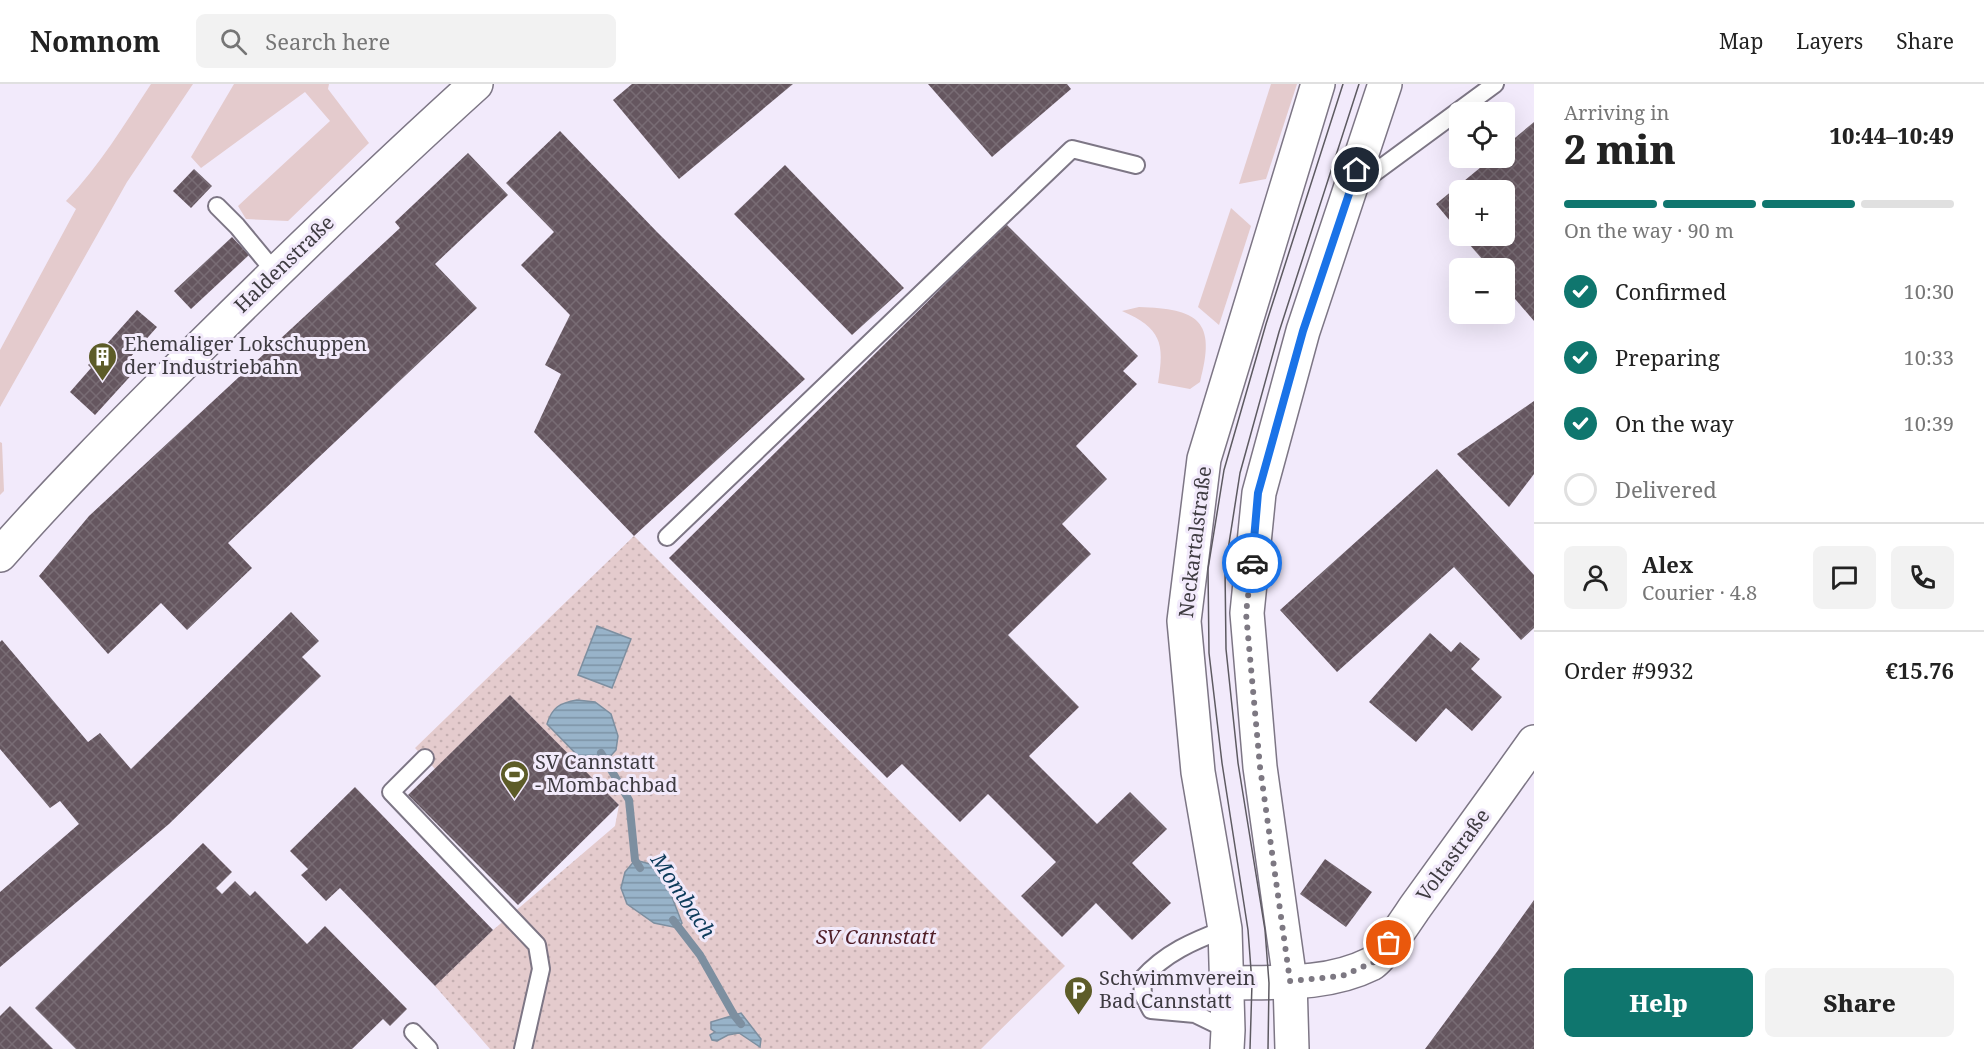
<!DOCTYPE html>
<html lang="en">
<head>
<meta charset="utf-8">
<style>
  body { margin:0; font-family:"Noto Serif",serif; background:#f2f2f2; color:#222; height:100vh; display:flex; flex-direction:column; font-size:22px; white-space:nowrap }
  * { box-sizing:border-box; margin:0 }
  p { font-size:20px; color:#767676 }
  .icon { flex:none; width:33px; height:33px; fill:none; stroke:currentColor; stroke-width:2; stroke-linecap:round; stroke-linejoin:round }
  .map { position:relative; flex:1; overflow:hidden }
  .sheet { display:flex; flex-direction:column; background:#fff; width:450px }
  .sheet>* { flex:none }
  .controls { position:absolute; left:1449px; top:18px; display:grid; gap:12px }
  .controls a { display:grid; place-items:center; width:66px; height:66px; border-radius:9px; background:#fff; box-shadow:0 6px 24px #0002; font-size:30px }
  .pin { position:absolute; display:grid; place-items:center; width:51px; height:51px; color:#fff; margin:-26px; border:3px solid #fff; border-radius:50%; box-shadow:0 2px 6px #0007 }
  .courier { position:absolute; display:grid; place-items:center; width:60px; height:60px; margin:-30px; border:4px solid #1a73e8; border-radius:50%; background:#fff; color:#222; box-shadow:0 2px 8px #0007 }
  .headline em { font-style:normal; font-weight:800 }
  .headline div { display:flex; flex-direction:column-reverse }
  .headline { display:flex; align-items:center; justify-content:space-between; height:102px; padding:0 30px }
  h1 { font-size:39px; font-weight:800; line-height:45px }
  .bar { display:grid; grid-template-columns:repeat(4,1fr); gap:9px 6px; align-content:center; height:72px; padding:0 30px }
  .bar i { height:8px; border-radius:4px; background:#e0e0e0 }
  .bar .selected { background:#0f766e }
  .bar p { grid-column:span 4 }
  .line { display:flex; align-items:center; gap:15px; padding:0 30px; border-top:2px solid #e0e0e0 }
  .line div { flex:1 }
  .round { display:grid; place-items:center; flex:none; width:63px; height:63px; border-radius:9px; background:#f2f2f2 }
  ol { padding:0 30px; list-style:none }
  li { display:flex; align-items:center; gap:18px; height:66px }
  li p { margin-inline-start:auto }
  li .icon { padding:6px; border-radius:50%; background:#0f766e; color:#fff; stroke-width:4 }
  li:last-child { color:#767676 }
  li i { width:33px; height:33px; border:3px solid #e0e0e0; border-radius:50% }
  .button { display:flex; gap:12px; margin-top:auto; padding:12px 30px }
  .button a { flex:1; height:69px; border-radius:9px; background:#0f766e; color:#fff; font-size:24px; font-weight:800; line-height:69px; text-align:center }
  .button a+a { background:#f2f2f2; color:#222 }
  header { display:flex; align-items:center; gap:36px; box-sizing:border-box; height:84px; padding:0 30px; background:#fff; border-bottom:2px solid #e0e0e0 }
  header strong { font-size:28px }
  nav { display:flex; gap:33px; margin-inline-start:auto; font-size:21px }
  .search { width:420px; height:54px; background:#f2f2f2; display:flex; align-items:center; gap:15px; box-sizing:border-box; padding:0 21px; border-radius:9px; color:#767676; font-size:22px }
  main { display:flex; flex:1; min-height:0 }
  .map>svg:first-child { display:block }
  .grass { fill:#e4cbcd }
  .park { fill:url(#park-dots) }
  .water { fill:url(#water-rules); stroke:#7d8fa0; stroke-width:1.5 }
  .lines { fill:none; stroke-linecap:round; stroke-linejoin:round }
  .stream { stroke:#7d8fa0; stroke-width:8 }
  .building { fill:url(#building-cross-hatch) }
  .lane-casing { stroke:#7d7685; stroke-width:20 }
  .street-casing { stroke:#7d7685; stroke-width:36 }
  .secondary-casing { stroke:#7d7685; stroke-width:36 }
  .lane { stroke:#fff; stroke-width:16 }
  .street { stroke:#fff; stroke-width:33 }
  .secondary { stroke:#fff; stroke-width:33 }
  .tram { stroke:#5d5a61; stroke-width:1.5 }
  .done { stroke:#7d7882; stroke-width:6; stroke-dasharray:0 10.8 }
  .route { stroke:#1a73e8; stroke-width:8 }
  .labels { text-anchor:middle; stroke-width:6; stroke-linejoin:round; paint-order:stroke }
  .street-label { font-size:20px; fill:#3e3b41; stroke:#f2eafb }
  .poi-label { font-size:20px; fill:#3e3b41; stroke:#f2eafb; text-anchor:start }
  .park-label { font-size:20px; font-style:italic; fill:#501f28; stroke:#f2eafb }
  .water-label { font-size:21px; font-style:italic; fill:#0d3b5b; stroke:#f2eafb }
</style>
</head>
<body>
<header>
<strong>Nomnom</strong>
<div class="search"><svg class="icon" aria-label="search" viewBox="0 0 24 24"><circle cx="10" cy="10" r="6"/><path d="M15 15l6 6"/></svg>Search here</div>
<nav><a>Map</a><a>Layers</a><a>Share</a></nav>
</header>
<main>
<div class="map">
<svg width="1534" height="965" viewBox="0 0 1534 965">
  <defs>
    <pattern id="park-dots" width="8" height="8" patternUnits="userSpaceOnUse" patternTransform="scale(1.5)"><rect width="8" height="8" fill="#e4cbcd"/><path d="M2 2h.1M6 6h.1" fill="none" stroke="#c5afb1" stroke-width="1.8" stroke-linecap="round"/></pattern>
    <pattern id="water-rules" width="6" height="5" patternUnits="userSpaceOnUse" patternTransform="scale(1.5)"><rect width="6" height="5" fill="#98b3c9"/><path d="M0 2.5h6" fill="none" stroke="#7d93a5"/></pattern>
    <pattern id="building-cross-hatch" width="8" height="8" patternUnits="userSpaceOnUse" patternTransform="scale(1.5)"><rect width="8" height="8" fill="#65565f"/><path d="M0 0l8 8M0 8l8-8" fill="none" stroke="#786c74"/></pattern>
  </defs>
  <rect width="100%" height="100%" fill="#f2eafb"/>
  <g class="grass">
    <path d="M151,0H193L127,98L0,323V266L76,125L66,117C100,81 124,41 151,0Z"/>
    <path d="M234,0H329L328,5L369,59L288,137L246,135L238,122L330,37L305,8L201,84L191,73Z"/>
    <path d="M1271,0H1297L1266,95L1239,100Z"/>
    <path d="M1231,124L1251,142L1219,241L1198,223Z"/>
    <path d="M1139,223C1198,225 1217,236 1200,298L1190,305L1158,299C1165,259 1161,244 1122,227Z"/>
    <path d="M0,358L2,359L4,407L0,411Z"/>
  </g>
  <path class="park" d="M634,452L1065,882L981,965H490L435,902L493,846L615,742L619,721L510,611L435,685L415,664Z"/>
  <g class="water">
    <path d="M597,542L631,555L612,604L578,591Z"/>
    <path d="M577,616L595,618L611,630L618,652L616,666L606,677H583L547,640C552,623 560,619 577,616Z"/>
    <path d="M635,776L650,780L670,808L682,839L678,844L654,839L627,820L621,804L625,788Z"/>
    <path d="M741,929L761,955L760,963L739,949L728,951L717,957L712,956L710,951L715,948L711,945V938Z"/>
  </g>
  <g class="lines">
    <g class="stream">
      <path d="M601,669L629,716L635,776L640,784"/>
      <path d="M673,836L700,871L734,931L741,940"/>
    </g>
  </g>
  <g class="building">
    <path d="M632,0H793L679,95L613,16Z"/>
    <path d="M928,0H1067L1071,5L992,73Z"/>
    <path d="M1534,38V237L1504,202V184H1490L1462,152H1504V106H1460V149L1436,120L1492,74H1504V63Z"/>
    <path d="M560,47L657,148L805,295L634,452L534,348L561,290L545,281L570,231L521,181L554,148L506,99Z"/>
    <path d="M468,69L508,111L435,180L477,224L228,459L252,484L187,546L161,519L108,570L39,492L89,432L400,144L395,138Z"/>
    <path d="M785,81L904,204L852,251L734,130Z"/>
    <path d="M194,85L212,102L191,124L173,107Z"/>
    <path d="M1006,140L1138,272L1123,287L1137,300L1076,362L1107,395L1062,440L1091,470L1008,551L1079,623L1029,672L1097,740L1130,708L1167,745L1132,779L1171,819L1132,856L1096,819L1062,853L1021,812L1056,778L988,710L960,738L902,680L887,694L669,474Z"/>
    <path d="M232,153L249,171L191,225L174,207Z"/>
    <path d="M137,226L157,243L127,277L136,286L95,331L70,308L91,284L88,281Z"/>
    <path d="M1534,317V390L1509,423L1457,370Z"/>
    <path d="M1437,385L1534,491V544L1521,556L1454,483L1337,588L1280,526Z"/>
    <path d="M291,528L319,557L302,573L321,592L169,740L0,883V808L79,740L60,717L50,724L0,665V558L2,556L88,658L100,649L131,685Z"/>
    <path d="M1430,549L1451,568L1460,558L1480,575L1471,585L1502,613L1472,647L1446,624L1416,658L1369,618Z"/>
    <path d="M510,611L619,721L518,821L408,711Z"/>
    <path d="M355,703L493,846L435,902L340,804L326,817L301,791L308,785L290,767Z"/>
    <path d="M203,759L232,788L216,804L222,810L235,797L250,812L255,807L307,860L325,842L407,925L390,942L383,935L352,965H76L35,924Z"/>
    <path d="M1325,775L1372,808L1346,843L1300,810Z"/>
    <path d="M1534,816V965H1425L1496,869Z"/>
    <path d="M10,922L53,965H0V932Z"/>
  </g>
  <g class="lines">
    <defs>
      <g id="lane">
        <path d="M1355,103L1495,0"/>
        <path d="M217,122L237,142L275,188"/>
        <path d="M667,453L1072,65L1136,81"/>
        <path d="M425,674L391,708L537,861L541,885L523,965"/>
        <path d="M1225,845C1193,857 1165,869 1142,895L1143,911L1151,926L1195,930L1228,946"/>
        <path d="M413,948L429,965"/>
      </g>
      <path id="street" d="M1227,899C1275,898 1327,902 1371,880C1382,874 1407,835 1416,822C1455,768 1495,713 1534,658"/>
      <g id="secondary">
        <path d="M0,471C63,399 131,332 199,264C290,174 381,86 476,0"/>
        <path d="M1227,965L1228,946L1225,845L1198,688L1184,537L1204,375L1318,0"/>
        <path d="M1292,965L1290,897L1260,683L1247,529L1259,409L1303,247L1385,0"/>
      </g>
    </defs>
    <use href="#lane" class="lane-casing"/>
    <use href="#street" class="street-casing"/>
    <use href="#secondary" class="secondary-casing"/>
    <use href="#lane" class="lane"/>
    <use href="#street" class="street"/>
    <use href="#secondary" class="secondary"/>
    <g class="tram">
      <path d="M1250,965L1252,899L1248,846L1222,679L1209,569L1208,485L1224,386L1266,240L1343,0"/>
      <path d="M1268,965L1269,899L1265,846L1238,679L1226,565L1225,485L1240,389L1279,248L1359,0"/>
    </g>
  </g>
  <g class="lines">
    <path class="done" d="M1252,479L1246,529L1260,683L1290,897L1342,892L1374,878L1389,859"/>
    <path class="route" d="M1252,479L1258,409L1303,247L1357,86"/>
  </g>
  <defs>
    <symbol id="building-pin" viewBox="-11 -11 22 30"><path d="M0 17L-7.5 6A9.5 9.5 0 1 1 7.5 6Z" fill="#5d5c28" stroke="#f2eafb"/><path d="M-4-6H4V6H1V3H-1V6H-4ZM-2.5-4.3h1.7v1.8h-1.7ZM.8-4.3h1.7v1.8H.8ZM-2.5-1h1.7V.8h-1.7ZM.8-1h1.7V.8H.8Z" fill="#fff"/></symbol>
    <symbol id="stadium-pin" viewBox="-11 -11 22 30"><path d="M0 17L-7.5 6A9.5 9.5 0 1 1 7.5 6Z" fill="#5d5c28" stroke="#f2eafb"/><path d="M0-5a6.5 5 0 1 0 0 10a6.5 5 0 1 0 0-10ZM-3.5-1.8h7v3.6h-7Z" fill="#fff"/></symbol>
    <symbol id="parking-pin" viewBox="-11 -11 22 30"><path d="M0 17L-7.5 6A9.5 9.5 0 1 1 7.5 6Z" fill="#5d5c28" stroke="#f2eafb"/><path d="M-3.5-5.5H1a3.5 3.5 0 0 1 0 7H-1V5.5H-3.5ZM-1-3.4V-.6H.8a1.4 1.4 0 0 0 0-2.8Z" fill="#fff"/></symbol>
  </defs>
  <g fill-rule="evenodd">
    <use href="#building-pin" x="86" y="256" width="33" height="45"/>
    <use href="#stadium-pin" x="498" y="674" width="33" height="45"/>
    <use href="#parking-pin" x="1062" y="890" width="33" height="45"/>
  </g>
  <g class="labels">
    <g class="street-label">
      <text transform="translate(284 180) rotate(-44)" y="7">Haldenstraße</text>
      <text transform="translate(1195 458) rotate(-83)" y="7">Neckartalstraße</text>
      <text transform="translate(1453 771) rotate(-54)" y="7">Voltastraße</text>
    </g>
    <g class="poi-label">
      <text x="124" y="267">Ehemaliger Lokschuppen<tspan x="124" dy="23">der Industriebahn</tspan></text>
      <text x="535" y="685">SV Cannstatt<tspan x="535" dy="23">- Mombachbad</tspan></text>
      <text x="1099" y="901">Schwimmverein<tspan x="1099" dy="23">Bad Cannstatt</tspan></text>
    </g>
    <g class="park-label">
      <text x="876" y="860">SV Cannstatt</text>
    </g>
    <g class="water-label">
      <text transform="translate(683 812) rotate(56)" y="7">Mombach</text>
    </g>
  </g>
</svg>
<div class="controls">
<a><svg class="icon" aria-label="locate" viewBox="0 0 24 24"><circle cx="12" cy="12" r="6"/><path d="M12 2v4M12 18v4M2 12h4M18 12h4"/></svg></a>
<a>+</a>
<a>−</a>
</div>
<div class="pin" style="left:1389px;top:859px;background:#ea580c"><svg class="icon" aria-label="bag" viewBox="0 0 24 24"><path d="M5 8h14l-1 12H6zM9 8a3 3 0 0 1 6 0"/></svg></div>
<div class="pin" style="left:1357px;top:86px;background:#1f2937"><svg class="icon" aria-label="home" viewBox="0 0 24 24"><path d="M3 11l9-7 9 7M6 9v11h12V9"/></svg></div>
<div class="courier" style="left:1252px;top:479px"><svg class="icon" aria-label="car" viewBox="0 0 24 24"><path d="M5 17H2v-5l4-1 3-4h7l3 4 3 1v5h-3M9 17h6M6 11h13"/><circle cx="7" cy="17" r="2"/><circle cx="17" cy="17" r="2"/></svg></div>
</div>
<section class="sheet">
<div class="headline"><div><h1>2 min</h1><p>Arriving in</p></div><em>10:44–10:49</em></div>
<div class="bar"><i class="selected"></i><i class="selected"></i><i class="selected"></i><i></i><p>On the way · 90 m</p></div>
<ol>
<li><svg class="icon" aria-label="check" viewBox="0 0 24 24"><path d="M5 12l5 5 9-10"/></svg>Confirmed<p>10:30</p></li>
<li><svg class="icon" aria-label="check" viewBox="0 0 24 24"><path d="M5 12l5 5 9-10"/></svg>Preparing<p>10:33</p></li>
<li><svg class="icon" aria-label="check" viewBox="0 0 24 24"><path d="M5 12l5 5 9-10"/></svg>On the way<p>10:39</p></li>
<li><i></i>Delivered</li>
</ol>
<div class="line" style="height:108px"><a class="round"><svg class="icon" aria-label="person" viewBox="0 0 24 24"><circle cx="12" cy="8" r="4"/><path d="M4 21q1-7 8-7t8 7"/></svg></a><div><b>Alex</b><p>Courier · 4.8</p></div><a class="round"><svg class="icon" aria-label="chat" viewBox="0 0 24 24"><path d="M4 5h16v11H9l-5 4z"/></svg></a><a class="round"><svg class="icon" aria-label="phone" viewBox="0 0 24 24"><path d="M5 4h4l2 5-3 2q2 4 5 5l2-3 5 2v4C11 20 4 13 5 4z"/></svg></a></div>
<div class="line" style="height:78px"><div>Order #9932</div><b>€15.76</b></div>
<div class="button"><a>Help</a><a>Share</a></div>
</section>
</main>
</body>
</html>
